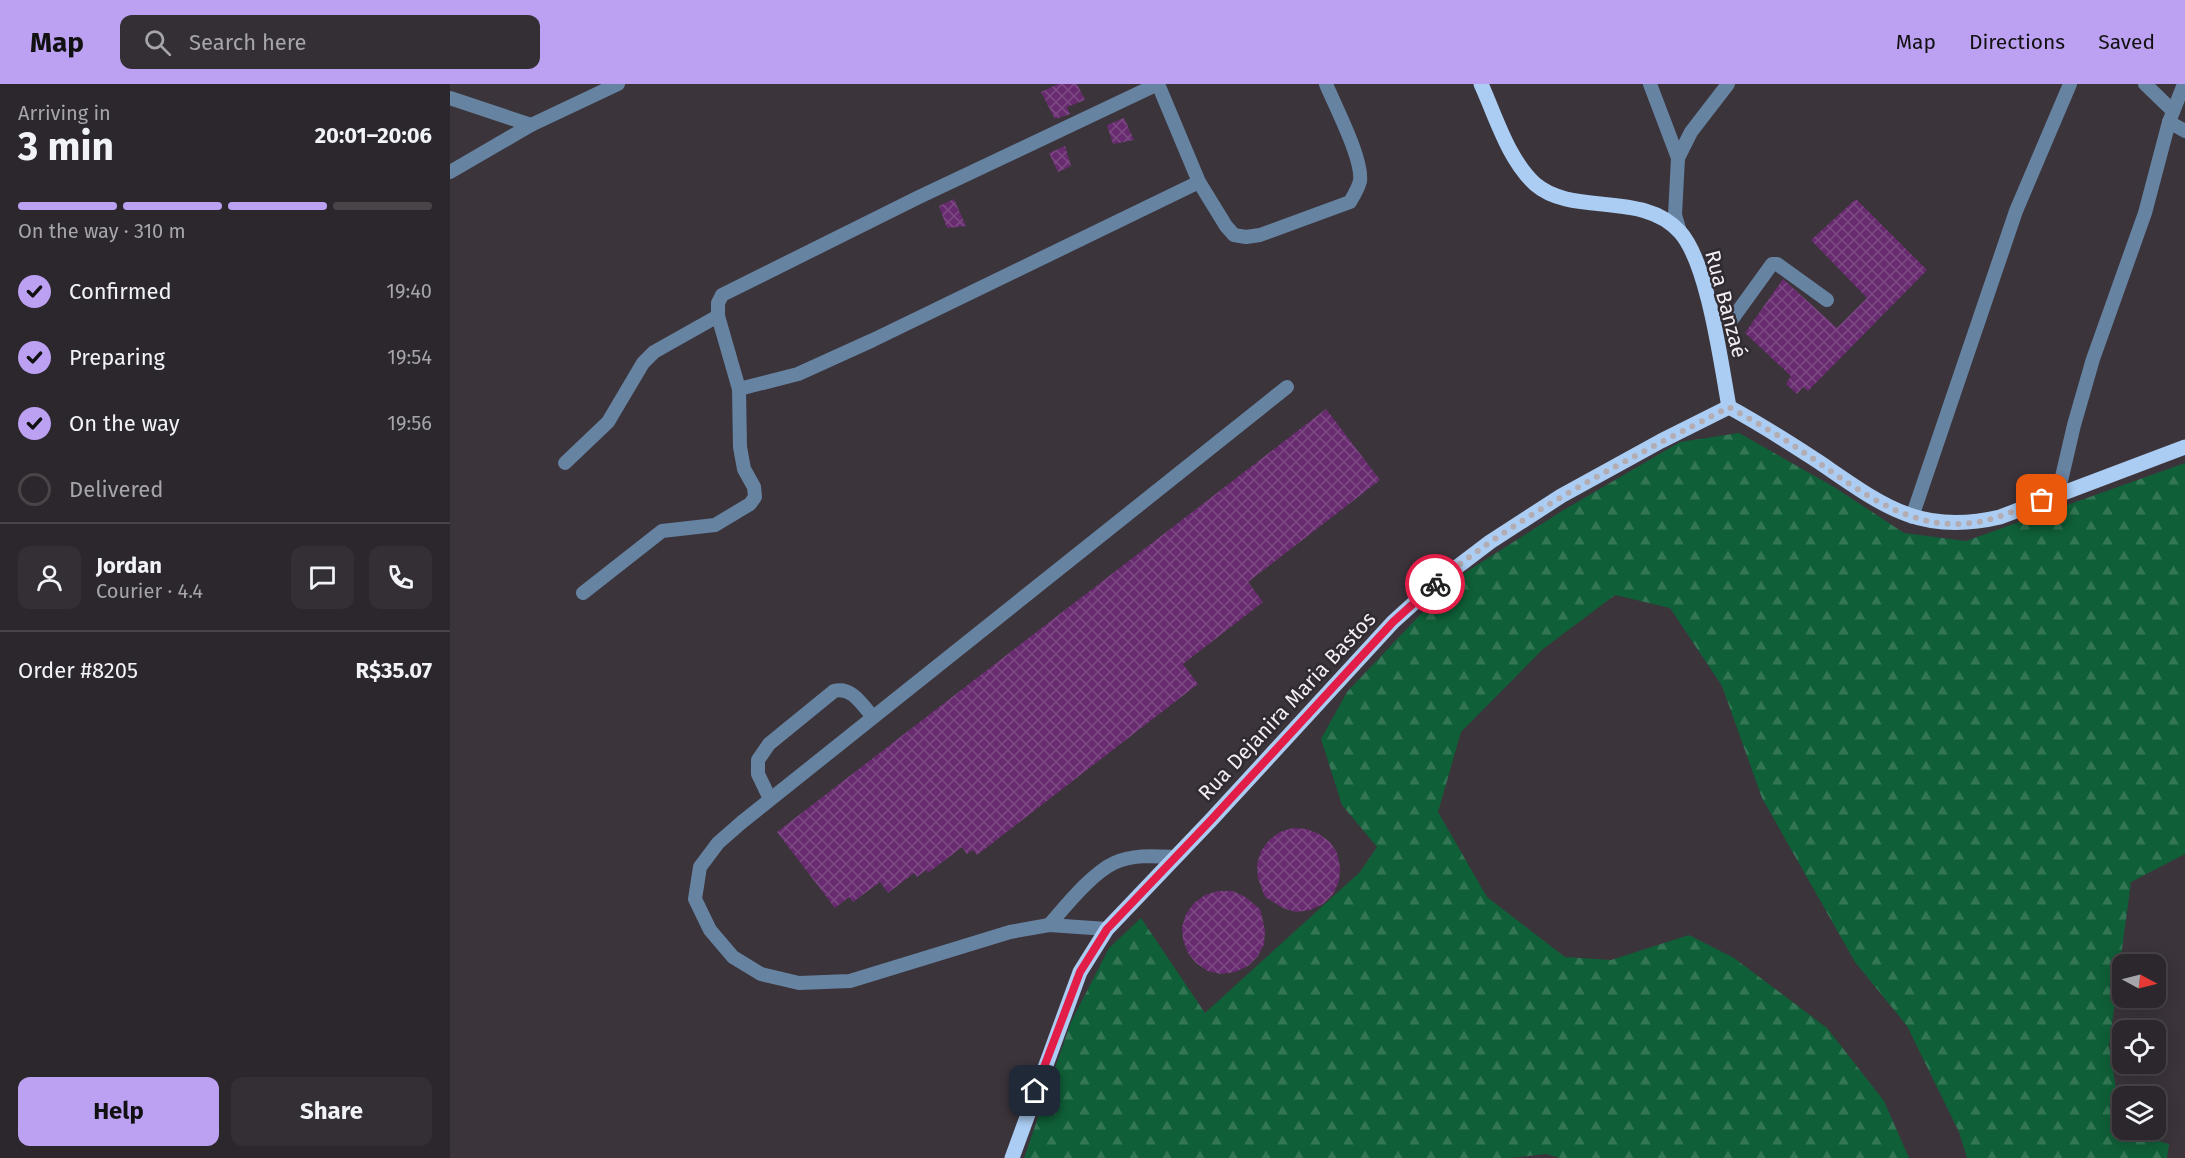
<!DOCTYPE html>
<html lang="en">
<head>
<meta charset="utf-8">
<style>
  body { margin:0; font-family:"Fira Sans",sans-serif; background:#342f34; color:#f1f3f6; height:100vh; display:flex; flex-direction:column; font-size:22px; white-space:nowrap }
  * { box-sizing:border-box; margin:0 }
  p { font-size:20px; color:#a6a5a9 }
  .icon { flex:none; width:33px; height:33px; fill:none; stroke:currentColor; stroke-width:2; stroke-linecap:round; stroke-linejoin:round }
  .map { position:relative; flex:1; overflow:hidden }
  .details { display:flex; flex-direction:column; background:#2c272c; width:450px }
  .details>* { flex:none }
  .needle { width:39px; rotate:97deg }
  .tools { position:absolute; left:1662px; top:870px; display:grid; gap:12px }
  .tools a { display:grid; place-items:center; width:54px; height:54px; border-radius:12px; background:#2c272c; box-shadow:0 3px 15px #0003,0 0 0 2px #484448; font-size:30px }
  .pin { position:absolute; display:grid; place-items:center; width:51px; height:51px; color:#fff; margin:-26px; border-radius:12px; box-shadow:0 3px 9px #0006 }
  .courier { position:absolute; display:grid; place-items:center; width:60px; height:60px; margin:-30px; border:4px solid #e11d48; border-radius:50%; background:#fff; color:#222; box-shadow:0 2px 8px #0007 }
  .head em { font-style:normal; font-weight:700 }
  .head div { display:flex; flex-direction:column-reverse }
  .head { display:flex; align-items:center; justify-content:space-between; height:102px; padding:0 18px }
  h1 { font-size:39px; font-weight:700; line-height:45px }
  .bar { display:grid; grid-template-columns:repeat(4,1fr); gap:9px 6px; align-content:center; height:72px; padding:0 18px }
  .bar i { height:8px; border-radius:4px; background:#484448 }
  .bar .current { background:#bca0f2 }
  .bar p { grid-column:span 4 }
  .line { display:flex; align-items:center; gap:15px; padding:0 18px; border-top:2px solid #484448 }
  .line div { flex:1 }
  .round { display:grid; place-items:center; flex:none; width:63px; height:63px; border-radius:12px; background:#342f34 }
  ol { padding:0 18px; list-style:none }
  li { display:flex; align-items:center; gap:18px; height:66px }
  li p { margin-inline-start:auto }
  li .icon { padding:6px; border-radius:50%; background:#bca0f2; color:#111; stroke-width:4 }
  li:last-child { color:#a6a5a9 }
  li i { width:33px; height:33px; border:3px solid #484448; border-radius:50% }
  .primary-button { display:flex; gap:12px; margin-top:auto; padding:12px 18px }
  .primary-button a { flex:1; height:69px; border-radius:12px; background:#bca0f2; color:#111; font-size:24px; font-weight:700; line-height:69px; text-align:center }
  .primary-button a+a { background:#342f34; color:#f1f3f6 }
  header { display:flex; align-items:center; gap:36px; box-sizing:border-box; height:84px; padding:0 30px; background:#bca0f2; color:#111 }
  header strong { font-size:28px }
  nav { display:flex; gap:33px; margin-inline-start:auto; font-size:21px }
  .search { width:420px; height:54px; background:#342f34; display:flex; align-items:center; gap:15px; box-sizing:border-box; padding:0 21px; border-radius:12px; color:#a6a5a9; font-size:22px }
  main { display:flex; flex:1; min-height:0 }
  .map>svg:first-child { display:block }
  .forest { fill:url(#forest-firs) }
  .building { fill:url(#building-cross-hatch) }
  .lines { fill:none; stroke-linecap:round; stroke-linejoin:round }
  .minor { stroke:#6783a2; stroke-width:14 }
  .major { stroke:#abcdf3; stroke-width:15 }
  .done { stroke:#b3adb3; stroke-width:6; stroke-dasharray:0 10.8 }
  .route { stroke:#e11d48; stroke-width:8 }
  .labels { text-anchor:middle; stroke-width:5; stroke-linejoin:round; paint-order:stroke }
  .street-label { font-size:21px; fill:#f3eef3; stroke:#302a31 }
</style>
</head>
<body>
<header>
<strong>Map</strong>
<div class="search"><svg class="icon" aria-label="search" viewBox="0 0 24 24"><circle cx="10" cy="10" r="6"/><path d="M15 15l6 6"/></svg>Search here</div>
<nav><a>Map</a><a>Directions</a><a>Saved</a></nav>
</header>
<main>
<section class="details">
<div class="head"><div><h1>3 min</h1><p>Arriving in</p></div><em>20:01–20:06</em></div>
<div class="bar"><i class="current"></i><i class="current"></i><i class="current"></i><i></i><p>On the way · 310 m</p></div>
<ol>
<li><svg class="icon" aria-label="check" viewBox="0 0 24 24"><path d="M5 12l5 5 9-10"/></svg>Confirmed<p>19:40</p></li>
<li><svg class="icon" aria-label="check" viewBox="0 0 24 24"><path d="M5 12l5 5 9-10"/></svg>Preparing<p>19:54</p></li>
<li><svg class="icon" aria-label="check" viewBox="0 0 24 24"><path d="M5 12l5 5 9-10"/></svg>On the way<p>19:56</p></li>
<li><i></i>Delivered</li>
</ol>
<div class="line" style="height:108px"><a class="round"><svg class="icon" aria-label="person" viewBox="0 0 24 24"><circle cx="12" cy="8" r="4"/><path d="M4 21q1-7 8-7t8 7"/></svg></a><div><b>Jordan</b><p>Courier · 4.4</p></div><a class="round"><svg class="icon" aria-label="chat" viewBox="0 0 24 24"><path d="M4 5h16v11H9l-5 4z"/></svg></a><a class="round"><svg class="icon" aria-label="phone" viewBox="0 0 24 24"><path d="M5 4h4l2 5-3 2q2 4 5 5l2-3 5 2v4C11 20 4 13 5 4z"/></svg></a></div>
<div class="line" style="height:78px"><div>Order #8205</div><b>R$35.07</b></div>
<div class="primary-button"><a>Help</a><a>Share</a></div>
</section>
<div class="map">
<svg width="1735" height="1074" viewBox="0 0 1735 1074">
  <defs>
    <pattern id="forest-firs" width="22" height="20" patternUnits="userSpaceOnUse" patternTransform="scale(1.5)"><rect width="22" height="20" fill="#0f5f38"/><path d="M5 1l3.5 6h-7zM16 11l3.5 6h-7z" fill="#327655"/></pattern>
    <pattern id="building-cross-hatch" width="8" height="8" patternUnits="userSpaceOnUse" patternTransform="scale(1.5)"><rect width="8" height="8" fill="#682b6f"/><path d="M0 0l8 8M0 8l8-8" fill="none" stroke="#7e4a84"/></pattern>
  </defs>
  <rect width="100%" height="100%" fill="#3b343b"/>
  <path class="forest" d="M1289,349L1384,403L1454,449L1516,457L1735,379V770L1681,798L1659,962L1673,1047L1719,1060L1717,1074H1517L1509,1048L1457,942L1405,878L1312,714L1272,602L1220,524L1165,511L1093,565L1011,648L988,728L1037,813L1115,873L1161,876L1239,851L1284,874L1377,944L1434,1017L1459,1074H1110L1096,1070L1060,1074H574L621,938L659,864L691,834L755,929L910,788L927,763L892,721L871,655L897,608L1002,497L1112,427L1230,358Z"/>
  <g class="building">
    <path d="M608,0H627L635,16L617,23L620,30L605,35L591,8Z"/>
    <path d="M674,34L684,56L663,60L657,41Z"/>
    <path d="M615,62L621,82L608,88L599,69Z"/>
    <path d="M504,115L516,142L497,144L489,122Z"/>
    <path d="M1406,115L1477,186L1358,307L1353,303L1347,310L1336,300L1341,292L1295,249L1333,195L1387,244L1417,214L1361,156Z"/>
    <path d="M876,325L930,396L798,498L813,518L733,580L748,600L527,771L523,766L517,770L512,763L478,789L476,786L467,793L464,789L438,809L430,798L403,818L399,813L385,824L327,748Z"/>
    <path d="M843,744L857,745L869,750L880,758L887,769L890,783L889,797L883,810L873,820L860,826L846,828L833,824L815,813L808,794L807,780L811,767L819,756L830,748Z"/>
    <path d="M768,807H782L794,812L810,825L815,846L814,860L808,872L798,882L785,888L771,890L758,887L746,879L738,869L733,856L732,843L736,830L744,819L755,811Z"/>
  </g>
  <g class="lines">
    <g class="minor">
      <path d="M708,0L749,98L776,142L784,151L796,153L810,151L900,118C904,111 908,105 910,97C913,75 885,22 876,0"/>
      <path d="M1200,0L1228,74L1225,131L1230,148"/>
      <path d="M1695,0L1723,27"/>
      <path d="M0,14L81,41"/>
      <path d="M1719,38L1735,47"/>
      <path d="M1228,74L1241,48L1278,0"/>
      <path d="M0,88L81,41L168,0"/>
      <path d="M1264,241L1283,234L1322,180H1327L1377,216"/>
      <path d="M289,305L348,290L423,256L749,98"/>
      <path d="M115,379L158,338L193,279L204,268L268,232"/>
      <path d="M1608,410L1624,341L1643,275L1695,129L1719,38L1734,0"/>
      <path d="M1462,433L1566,127L1620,0"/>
      <path d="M133,509L212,447L265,441L300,420L305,413L304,403L294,385L290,363L289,305L268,232V219L272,211L469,113L708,0"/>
      <path d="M320,715L308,690V676L319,660L384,607C402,602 412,621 423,633"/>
      <path d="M599,841C615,823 642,789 664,779C683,770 705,772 725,773"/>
      <path d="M657,845L599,841L560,848L400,897L349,899L311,890L283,873L260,846L245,815L250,783L268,759L292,738L837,303"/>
    </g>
    <g class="major">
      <path d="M1031,0C1046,33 1058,75 1085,100C1123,133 1193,106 1230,148C1258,179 1271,280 1279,323"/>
      <path d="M1279,323C1310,340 1340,359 1369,378C1432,421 1470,452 1550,433L1735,363"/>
      <path d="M562,1074L630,888L657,845L761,736L943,538L986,499L1040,458L1111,412L1211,357L1279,323"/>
    </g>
  </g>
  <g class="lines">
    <path class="done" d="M985,500C1074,426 1178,376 1279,323C1303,337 1327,350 1350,366C1403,401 1459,451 1528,438C1550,434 1571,424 1592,416"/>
    <path class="route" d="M585,1007L630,888L657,845L761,736L943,538L985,500"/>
  </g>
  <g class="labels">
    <g class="street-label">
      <text transform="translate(1276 220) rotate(75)" y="7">Rua Banzaé</text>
      <text transform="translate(837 622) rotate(-47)" y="7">Rua Dejanira Maria Bastos</text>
    </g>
  </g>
</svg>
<div class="tools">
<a><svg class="needle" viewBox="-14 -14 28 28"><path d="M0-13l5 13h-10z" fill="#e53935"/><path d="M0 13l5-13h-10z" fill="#a6a5a9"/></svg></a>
<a><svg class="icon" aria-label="locate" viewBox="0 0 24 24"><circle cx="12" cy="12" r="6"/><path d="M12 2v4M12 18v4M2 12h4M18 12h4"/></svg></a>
<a><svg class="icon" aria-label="layers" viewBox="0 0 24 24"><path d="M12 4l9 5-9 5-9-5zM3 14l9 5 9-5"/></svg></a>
</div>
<div class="pin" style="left:1592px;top:416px;background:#ea580c"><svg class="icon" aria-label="bag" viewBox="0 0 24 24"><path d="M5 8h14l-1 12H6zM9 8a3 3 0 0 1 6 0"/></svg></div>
<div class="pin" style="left:585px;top:1007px;background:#1f2937"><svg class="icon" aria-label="home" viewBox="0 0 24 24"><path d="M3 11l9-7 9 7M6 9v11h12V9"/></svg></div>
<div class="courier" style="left:985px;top:500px"><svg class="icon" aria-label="bike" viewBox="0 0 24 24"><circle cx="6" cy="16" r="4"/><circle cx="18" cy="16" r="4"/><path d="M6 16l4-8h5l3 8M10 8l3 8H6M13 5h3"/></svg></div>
</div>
</main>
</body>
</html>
